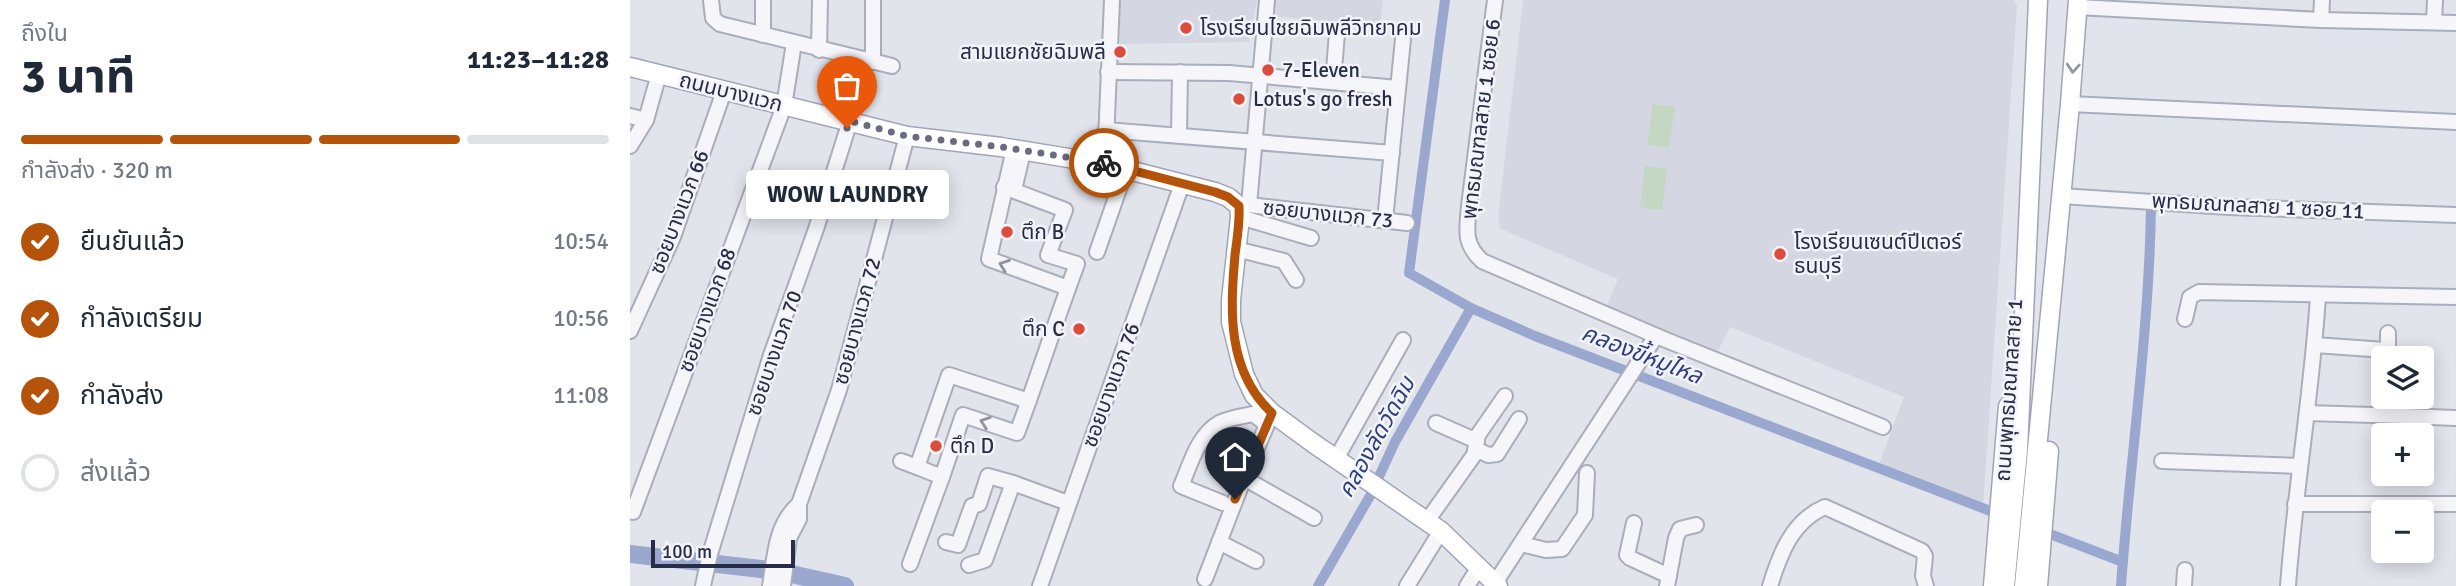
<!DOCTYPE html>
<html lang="th">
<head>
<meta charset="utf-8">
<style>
  body { margin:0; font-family:Signika,"Noto Sans Thai",sans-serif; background:#f6f6f7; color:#1f2937; height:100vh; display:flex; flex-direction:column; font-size:26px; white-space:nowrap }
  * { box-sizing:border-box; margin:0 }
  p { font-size:23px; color:#747a83 }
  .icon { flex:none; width:38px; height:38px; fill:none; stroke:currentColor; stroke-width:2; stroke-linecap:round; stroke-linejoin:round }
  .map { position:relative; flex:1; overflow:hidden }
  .side { display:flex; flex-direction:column; background:#fff; width:630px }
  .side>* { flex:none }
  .buttons { position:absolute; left:1741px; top:346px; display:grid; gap:14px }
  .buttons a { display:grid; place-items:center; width:63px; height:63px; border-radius:7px; background:#fff; box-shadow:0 4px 18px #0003; font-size:35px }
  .scale { position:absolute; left:21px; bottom:18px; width:144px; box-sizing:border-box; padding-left:7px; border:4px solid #282c46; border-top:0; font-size:19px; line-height:24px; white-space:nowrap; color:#282c46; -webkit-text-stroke:5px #f3f4f9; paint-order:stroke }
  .pin { position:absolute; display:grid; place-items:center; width:60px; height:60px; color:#fff; margin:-72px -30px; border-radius:50% 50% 50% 0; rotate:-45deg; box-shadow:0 0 7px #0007 }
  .pin .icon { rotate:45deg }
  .courier { position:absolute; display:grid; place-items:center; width:70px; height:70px; margin:-35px; border:5px solid #b45309; border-radius:50%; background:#fff; color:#222; box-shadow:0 2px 9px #0007 }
  .bubble { position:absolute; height:49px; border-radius:7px; background:#fff; box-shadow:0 4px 18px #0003; font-size:23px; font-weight:700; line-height:49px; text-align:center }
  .overview em { font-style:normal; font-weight:700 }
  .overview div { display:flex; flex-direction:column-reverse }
  .overview { display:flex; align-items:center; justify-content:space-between; height:119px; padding:0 21px }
  h1 { font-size:46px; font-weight:700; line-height:52px }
  .bar { display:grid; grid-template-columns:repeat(4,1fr); gap:10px 7px; align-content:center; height:84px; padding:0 21px }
  .bar i { height:9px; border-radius:5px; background:#e0e1e3 }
  .bar .on { background:#b45309 }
  .bar p { grid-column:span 4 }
  ol { padding:0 21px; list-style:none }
  li { display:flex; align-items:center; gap:21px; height:77px }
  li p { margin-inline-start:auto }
  li .icon { padding:7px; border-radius:50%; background:#b45309; color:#fff; stroke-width:4 }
  li:last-child { color:#747a83 }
  li i { width:38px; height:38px; border:4px solid #e0e1e3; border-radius:50% }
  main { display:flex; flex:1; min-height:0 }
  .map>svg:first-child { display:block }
  .built { fill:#d4d6e1 }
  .green { fill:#c3d7c3 }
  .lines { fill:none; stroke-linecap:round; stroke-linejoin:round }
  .canal { stroke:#9aa7cf; stroke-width:10 }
  .river { stroke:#9aa7cf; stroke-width:18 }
  .minor-casing { stroke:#aaadba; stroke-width:18 }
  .major-casing { stroke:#a0a4b9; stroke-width:21 }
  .minor { stroke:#f6f6fa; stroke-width:14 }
  .major { stroke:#fff; stroke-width:18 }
  .oneway { stroke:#9496a2 }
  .oneway2 { stroke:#8f91a0 }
  .done { stroke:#696c80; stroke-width:7; stroke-dasharray:0 12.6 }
  .route { stroke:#b45309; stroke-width:9 }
  .poi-dot { fill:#dc4c3d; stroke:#f3f4f9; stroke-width:2.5 }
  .labels { text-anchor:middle; stroke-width:5; stroke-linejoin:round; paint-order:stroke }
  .poi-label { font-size:21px; fill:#282c46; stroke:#f3f4f9; text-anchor:start }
  .street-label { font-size:21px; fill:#282c46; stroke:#f3f4f9 }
  .water-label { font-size:23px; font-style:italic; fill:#2e3e7e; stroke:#f3f4f9 }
</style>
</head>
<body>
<main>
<section class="side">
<div class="overview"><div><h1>3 นาที</h1><p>ถึงใน</p></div><em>11:23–11:28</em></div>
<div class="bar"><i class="on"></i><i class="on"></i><i class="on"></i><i></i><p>กำลังส่ง · 320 m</p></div>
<ol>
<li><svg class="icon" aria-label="check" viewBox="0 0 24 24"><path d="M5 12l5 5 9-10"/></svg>ยืนยันแล้ว<p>10:54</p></li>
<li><svg class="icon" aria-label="check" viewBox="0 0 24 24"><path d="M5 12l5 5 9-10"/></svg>กำลังเตรียม<p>10:56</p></li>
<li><svg class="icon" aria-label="check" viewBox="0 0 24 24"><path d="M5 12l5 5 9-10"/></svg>กำลังส่ง<p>11:08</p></li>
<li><i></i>ส่งแล้ว</li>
</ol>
</section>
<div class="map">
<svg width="1826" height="586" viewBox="0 0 1826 586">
  <rect width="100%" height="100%" fill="#e2e4ec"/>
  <g class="built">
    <path d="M490,0H627L619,42L494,44H490Z"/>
    <path d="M641,0H753L750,26L639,16Z"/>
    <path d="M893,0H1384L1387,5L1353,507L1248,467L1274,397L1100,327L1087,353L977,306L988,279L871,229L868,219Z"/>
  </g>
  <g class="green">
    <path d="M1023,104L1045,107L1039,147L1017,145Z"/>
    <path d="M1015,166L1037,169L1032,210L1010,207Z"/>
  </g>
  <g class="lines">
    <g class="canal">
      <path d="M815,0L779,273L841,308L905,336L1493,562"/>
      <path d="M688,586L740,496L765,442L841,308"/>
      <path d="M1491,586C1500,460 1519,334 1521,207"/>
    </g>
    <path class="river" d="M0,554L148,571L215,586"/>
    <defs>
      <g id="minor">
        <path d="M81,0L83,18L90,24L262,66"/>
        <path d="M243,0V62"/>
        <path d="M865,0L839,206C837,230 833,243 852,261L1036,340L1253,427"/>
        <path d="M1447,7L1691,20L1826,23"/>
        <path d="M1691,20L1692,0"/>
        <path d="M1804,21L1805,0"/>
        <path d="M133,35V0"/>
        <path d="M189,50L190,0"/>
        <path d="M478,72L599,73L768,88"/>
        <path d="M703,82L707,33"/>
        <path d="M1440,104L1826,122"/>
        <path d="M0,116L16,120"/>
        <path d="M476,130L762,153"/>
        <path d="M549,135L550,72"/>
        <path d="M0,146L16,120L29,74"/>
        <path d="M384,149L359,259L438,288"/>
        <path d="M475,164L482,0"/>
        <path d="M374,187L435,210L418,255L447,264C426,320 408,377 387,433L333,415L312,477L287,467L319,375L399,401"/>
        <path d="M384,190L393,152"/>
        <path d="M1431,196L1599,207L1826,215"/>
        <path d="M619,205L777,223"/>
        <path d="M609,210L619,205L637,0"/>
        <path d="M610,217L681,238"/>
        <path d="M755,220L773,39"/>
        <path d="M606,249L654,261L666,280"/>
        <path d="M467,252L496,169"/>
        <path d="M1555,319L1560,297L1569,292L1826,297"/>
        <path d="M0,331L43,237L94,91"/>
        <path d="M1685,345L1755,350L1758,348V333"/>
        <path d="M1677,413L1775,416L1778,420L1780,436"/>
        <path d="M1775,416L1825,418"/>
        <path d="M806,423L847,441"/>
        <path d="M846,449L858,455L867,454L889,419"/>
        <path d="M706,459L773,340"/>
        <path d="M271,461L287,467"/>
        <path d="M1532,461L1669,466"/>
        <path d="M614,478L684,518"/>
        <path d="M593,503L551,486C560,465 568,435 589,423C599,418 612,416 623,414L636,424"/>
        <path d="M1665,504H1826"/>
        <path d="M0,511L3,512L154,106L164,43"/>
        <path d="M797,521L844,455L848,435L875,396"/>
        <path d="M1004,523L997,555L1000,558L1039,576"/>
        <path d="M316,542L328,545L342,506L349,504L358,476L383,483L438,503"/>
        <path d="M589,542L626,561"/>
        <path d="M891,544L916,550L932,549L955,515L957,473"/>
        <path d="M280,564L312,477"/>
        <path d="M339,565L355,560L383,483"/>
        <path d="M575,579L614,478L642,413"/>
        <path d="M865,583L1026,336"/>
        <path d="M73,586L80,554L141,355L186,229L220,121"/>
        <path d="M140,586C145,556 145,525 169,504"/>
        <path d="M153,586L159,538L169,519V504L209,390L277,136"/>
        <path d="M410,586L552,184"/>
        <path d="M777,586L811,531"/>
        <path d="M837,586L849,567"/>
        <path d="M1037,586L1046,538L1050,529L1066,525"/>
        <path d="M1140,586C1150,554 1162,521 1195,507L1292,551L1295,556L1293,576L1296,586"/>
        <path d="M1554,586L1555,570"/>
        <path d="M1658,586C1665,489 1682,393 1688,296"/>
      </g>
      <g id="major">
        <path d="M0,67L277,136L371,147L475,164L585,192L598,197L609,206L610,217L601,300V322L614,374L624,395L642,413L683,443L811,531L868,586"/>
        <path d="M1363,586L1378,406"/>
        <path d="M1375,586L1388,450L1408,0"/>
        <path d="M1394,586L1440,104L1448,0"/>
        <path d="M1408,586L1419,451"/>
      </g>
    </defs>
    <use href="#minor" class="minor-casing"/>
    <use href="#major" class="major-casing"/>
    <use href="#minor" class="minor"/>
    <use href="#major" class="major"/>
  </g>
  <defs><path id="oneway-chevron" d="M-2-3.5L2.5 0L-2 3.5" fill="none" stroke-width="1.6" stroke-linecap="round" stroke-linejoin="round" transform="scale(1.75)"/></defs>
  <use class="oneway" href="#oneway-chevron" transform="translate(1443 68) rotate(94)"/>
  <g class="oneway2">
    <use href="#oneway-chevron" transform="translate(374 265) rotate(-160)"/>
    <use href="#oneway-chevron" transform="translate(355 422) rotate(-161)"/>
  </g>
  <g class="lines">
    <path class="done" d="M217,128L220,121L276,136L372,147L474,163"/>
    <path class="route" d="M474,163L585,192L598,197L609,206C610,222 607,239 605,255C600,311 597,371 642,413L605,499"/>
  </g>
  <g class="poi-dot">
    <circle cx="556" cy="28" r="7"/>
    <circle cx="490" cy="52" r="7"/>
    <circle cx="638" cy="70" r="7"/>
    <circle cx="609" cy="99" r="7"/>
    <circle cx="377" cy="232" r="7"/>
    <circle cx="1150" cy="254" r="7"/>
    <circle cx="449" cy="329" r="7"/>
    <circle cx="306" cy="446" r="7"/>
  </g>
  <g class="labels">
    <g class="poi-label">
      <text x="570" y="35">โรงเรียนไชยฉิมพลีวิทยาคม</text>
      <text x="476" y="59" text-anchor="end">สามแยกชัยฉิมพลี</text>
      <text x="652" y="77">7-Eleven</text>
      <text x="623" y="106">Lotus's go fresh</text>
      <text x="391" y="239">ตึก B</text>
      <text x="1164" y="249">โรงเรียนเซนต์ปีเตอร์<tspan x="1164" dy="24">ธนบุรี</tspan></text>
      <text x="435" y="336" text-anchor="end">ตึก C</text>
      <text x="320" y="453">ตึก D</text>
    </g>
    <g class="street-label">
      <text transform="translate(101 92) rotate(14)" y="7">ถนนบางแวก</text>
      <text transform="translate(851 119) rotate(-83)" y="7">พุทธมณฑลสาย 1 ซอย 6</text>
      <text transform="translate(1628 206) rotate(3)" y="7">พุทธมณฑลสาย 1 ซอย 11</text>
      <text transform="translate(49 212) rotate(-69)" y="7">ซอยบางแวก 66</text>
      <text transform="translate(698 214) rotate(6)" y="7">ซอยบางแวก 73</text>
      <text transform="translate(77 310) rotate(-70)" y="7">ซอยบางแวก 68</text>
      <text transform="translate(227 321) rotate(-75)" y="7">ซอยบางแวก 72</text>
      <text transform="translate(144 353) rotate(-71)" y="7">ซอยบางแวก 70</text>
      <text transform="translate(481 385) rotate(-70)" y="7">ซอยบางแวก 76</text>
      <text transform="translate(1379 390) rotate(-86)" y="7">ถนนพุทธมณฑลสาย 1</text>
    </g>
    <g class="water-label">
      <text transform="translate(1012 354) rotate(21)" y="8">คลองขี้หมูไหล</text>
      <text transform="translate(746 437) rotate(-61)" y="8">คลองลัดวัดฉิม</text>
    </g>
  </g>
</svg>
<div class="buttons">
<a><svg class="icon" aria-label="layers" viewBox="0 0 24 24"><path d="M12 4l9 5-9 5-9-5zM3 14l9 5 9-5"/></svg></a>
<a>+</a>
<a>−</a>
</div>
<div class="scale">100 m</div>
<div class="pin" style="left:217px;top:128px;background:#ea580c"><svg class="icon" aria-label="bag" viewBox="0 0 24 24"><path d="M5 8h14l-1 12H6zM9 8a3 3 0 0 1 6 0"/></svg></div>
<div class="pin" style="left:605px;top:499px;background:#1f2937"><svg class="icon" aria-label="home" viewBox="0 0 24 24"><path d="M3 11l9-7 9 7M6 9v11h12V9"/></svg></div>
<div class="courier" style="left:474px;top:163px"><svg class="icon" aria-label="bike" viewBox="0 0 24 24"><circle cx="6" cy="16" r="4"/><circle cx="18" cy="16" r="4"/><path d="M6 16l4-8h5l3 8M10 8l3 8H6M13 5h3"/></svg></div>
<div class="bubble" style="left:116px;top:170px;width:203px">WOW LAUNDRY</div>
</div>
</main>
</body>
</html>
